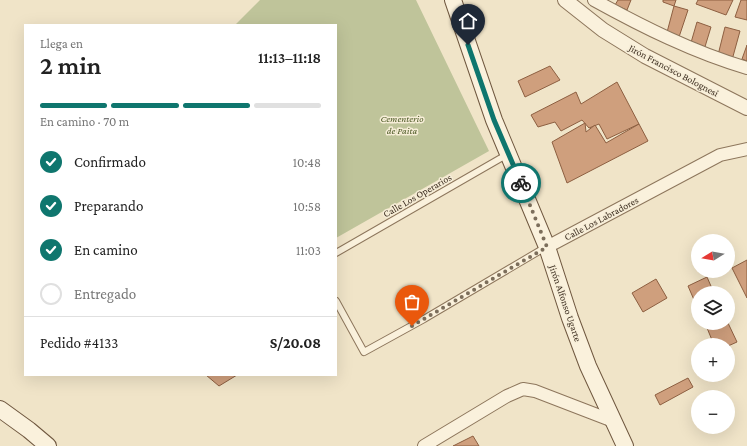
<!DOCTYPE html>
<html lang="es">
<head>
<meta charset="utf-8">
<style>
  body { margin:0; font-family:"Crimson Pro",serif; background:#f6f6f6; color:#222; height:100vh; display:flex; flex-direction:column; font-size:15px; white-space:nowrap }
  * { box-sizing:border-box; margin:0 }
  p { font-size:13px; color:#767676 }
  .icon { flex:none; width:22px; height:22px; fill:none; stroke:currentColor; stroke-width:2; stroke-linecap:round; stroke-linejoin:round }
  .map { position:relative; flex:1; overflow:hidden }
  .sheet { position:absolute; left:24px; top:24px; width:313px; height:352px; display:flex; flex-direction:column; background:#fff; border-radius:0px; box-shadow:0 4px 16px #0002 }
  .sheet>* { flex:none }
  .needle { width:26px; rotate:259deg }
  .buttons { position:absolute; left:691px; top:234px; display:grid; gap:8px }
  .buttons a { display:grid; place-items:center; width:44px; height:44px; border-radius:50%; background:#fff; box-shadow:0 4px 16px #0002; font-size:20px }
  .pin { position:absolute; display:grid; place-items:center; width:34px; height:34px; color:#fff; margin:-41px -17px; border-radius:50% 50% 50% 0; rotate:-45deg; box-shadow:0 0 4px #0007 }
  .pin .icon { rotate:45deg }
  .courier { position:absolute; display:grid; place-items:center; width:40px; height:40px; margin:-20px; border:3px solid #0f766e; border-radius:50%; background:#fff; color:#222; box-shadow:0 1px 5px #0007 }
  .summary em { font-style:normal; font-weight:600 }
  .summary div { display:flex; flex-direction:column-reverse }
  .summary { display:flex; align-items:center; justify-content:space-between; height:68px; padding:0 16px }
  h1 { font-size:26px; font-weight:600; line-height:30px }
  .bar { display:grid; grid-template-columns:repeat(4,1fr); gap:6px 4px; align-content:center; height:48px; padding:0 16px }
  .bar i { height:5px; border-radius:3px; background:#e0e0e0 }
  .bar .current { background:#0f766e }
  .bar p { grid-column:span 4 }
  .line { display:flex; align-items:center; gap:10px; padding:0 16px; border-top:1px solid #e0e0e0 }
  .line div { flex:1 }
  ol { padding:0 16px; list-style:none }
  li { display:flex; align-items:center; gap:12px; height:44px }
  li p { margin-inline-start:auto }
  li .icon { padding:4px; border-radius:50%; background:#0f766e; color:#fff; stroke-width:4 }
  li:last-child { color:#767676 }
  li i { width:22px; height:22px; border:2px solid #e0e0e0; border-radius:50% }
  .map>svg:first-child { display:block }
  .cemetery { fill:#bfc49a }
  .building { fill:#cf9f7d; stroke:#8d5f41 }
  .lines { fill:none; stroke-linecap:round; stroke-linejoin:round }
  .service-casing { stroke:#8d765c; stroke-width:8 }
  .minor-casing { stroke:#8d765c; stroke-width:14 }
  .tertiary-casing { stroke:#8d765c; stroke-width:16 }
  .secondary-casing { stroke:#6f573f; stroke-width:18 }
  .service { stroke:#faf1dc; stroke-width:6 }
  .minor { stroke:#faf1dc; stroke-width:12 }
  .tertiary { stroke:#faf1dc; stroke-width:14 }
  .secondary { stroke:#faf1dc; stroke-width:16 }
  .done { stroke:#7c6e5b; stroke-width:4; stroke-dasharray:0 7.2 }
  .route { stroke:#0f766e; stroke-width:5 }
  .labels { text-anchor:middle; stroke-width:3; stroke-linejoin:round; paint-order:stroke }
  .street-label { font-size:10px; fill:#3d2e20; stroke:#f7eed8 }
  .park-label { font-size:10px; font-style:italic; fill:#4d5a26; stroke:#f7eed8 }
</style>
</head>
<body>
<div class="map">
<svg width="747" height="446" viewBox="0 0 747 446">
  <rect width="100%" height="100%" fill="#f0e4c8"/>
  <path class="cemetery" d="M260,0H416L489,151L336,238V25H235Z"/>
  <g class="building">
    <path d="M618,0H631L627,10L615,5Z"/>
    <path d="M663,0H676L674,6L663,2Z"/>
    <path d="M698,0H733L726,15L696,4Z"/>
    <path d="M741,0H747V20L735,17Z"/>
    <path d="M674,6L688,10L678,40L666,36Z"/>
    <path d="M697,22L711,27L704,50L690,46Z"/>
    <path d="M725,27L740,31L732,60L718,55Z"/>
    <path d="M747,45V61L742,59Z"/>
    <path d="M550,66L560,80L525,97L518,81Z"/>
    <path d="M617,82L639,124L607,139L599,124L589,128L582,120L561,131L555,122L538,127L531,115L576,92L581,104Z"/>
    <path d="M585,123L586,132L595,125L606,143L639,124L648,141L567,183L552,142Z"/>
    <path d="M747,260V298L732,268Z"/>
    <path d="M707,277L714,293H698V309L688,286Z"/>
    <path d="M656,279L667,298L643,312L632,293Z"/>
    <path d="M705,323H728L737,342L728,346L714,345Z"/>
    <path d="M206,375H237L219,386Z"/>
    <path d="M688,378L693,387L660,405L655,395Z"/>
    <path d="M473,436L479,446H453Z"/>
  </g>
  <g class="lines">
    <defs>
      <g id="service">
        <path d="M336,253L508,154"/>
        <path d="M336,301L364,352L424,319L546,247"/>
      </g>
      <g id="minor">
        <path d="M594,0C643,27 693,52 747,68"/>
        <path d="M547,247L720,155L747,149"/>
        <path d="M424,446L507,396L523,389L535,391L613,421"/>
      </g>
      <path id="tertiary" d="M565,0L603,30L645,56L747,108"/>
      <g id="secondary">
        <path d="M453,0L494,120L547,247L570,318L588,366L625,446"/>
        <path d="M0,409L29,430L48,446"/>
      </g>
    </defs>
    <use href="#service" class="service-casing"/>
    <use href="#minor" class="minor-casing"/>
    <use href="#tertiary" class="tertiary-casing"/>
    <use href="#secondary" class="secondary-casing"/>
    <use href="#service" class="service"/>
    <use href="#minor" class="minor"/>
    <use href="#tertiary" class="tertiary"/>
    <use href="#secondary" class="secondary"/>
  </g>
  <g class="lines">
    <path class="done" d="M412,326L547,247L521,183"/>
    <path class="route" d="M468,45L494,120L521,183"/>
  </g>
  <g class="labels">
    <g class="street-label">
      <text transform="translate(674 70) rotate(28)" y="4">Jirón Francisco Bolognesi</text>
      <text transform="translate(417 195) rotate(-30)" y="4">Calle Los Operarios</text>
      <text transform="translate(601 218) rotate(-28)" y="4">Calle Los Labradores</text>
      <text transform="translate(566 303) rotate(71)" y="4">Jirón Alfonso Ugarte</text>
    </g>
    <g class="park-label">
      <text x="402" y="122">Cementerio<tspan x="402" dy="12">de Paita</tspan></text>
    </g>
  </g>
</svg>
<div class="buttons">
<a><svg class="needle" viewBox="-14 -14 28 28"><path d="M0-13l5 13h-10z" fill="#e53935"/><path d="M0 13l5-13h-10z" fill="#767676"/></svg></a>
<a><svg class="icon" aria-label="layers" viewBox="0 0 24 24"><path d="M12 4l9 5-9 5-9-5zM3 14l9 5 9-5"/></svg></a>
<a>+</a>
<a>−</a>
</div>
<div class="pin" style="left:412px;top:326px;background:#ea580c"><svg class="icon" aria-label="bag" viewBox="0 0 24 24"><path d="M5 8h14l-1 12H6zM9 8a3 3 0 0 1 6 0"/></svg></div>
<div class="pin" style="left:468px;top:45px;background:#1f2937"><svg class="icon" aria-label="home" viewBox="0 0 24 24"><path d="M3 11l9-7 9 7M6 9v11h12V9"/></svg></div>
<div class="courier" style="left:521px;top:183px"><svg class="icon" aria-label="bike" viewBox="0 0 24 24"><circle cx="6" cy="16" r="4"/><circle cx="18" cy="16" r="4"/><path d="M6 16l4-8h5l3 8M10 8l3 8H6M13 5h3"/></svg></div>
<section class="sheet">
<div class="summary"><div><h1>2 min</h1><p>Llega en</p></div><em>11:13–11:18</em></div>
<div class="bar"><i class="current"></i><i class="current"></i><i class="current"></i><i></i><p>En camino · 70 m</p></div>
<ol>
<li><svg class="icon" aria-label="check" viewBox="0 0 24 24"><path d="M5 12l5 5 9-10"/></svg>Confirmado<p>10:48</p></li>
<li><svg class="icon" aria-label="check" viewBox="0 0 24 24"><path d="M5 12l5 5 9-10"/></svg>Preparando<p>10:58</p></li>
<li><svg class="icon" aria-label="check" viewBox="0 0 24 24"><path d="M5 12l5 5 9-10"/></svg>En camino<p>11:03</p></li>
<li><i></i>Entregado</li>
</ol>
<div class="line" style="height:52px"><div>Pedido #4133</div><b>S/20.08</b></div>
</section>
</div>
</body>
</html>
